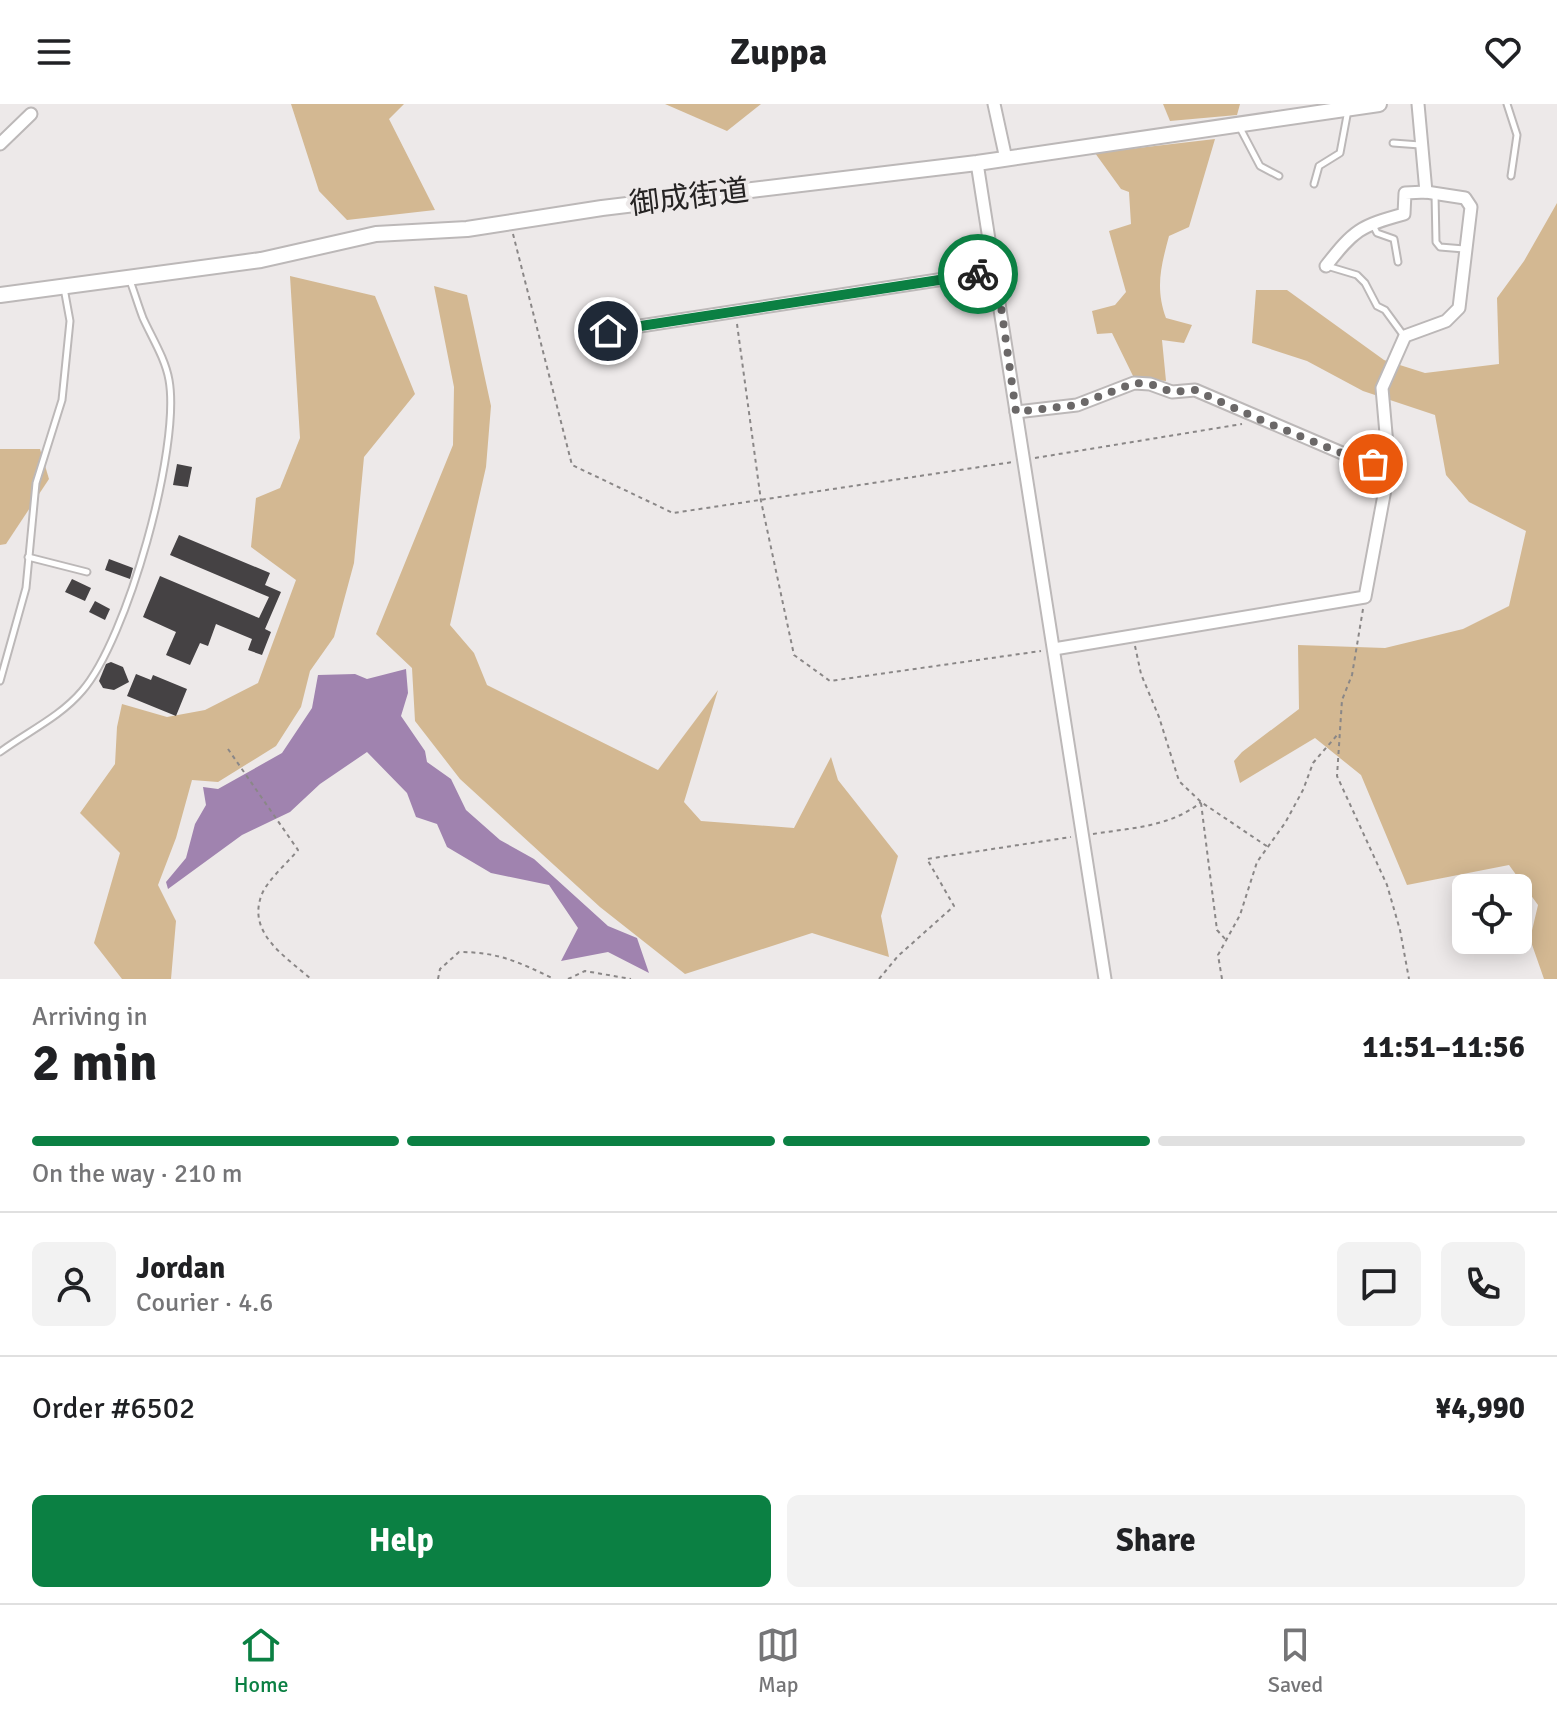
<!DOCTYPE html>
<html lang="en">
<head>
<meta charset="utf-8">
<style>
  body { margin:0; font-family:Signika,"Noto Sans JP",sans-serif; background:#f2f2f2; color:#202124; height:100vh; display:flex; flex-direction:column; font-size:30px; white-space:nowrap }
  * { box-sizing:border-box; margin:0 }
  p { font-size:26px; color:#757577 }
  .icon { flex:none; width:44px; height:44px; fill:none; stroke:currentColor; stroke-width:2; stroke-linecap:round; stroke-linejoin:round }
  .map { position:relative; height:875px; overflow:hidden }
  .sheet { display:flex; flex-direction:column; background:#fff; flex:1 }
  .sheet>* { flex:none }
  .controls { position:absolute; left:1452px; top:770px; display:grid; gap:16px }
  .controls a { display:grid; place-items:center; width:80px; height:80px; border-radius:12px; background:#fff; box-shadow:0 4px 20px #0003; font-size:40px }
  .pin { position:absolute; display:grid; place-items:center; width:68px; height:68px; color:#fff; margin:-34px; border:4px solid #fff; border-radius:50%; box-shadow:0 2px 8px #0007 }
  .courier { position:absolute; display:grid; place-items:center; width:80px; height:80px; margin:-40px; border:6px solid #0b8043; border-radius:50%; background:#fff; color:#222; box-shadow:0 2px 10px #0007 }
  .head em { font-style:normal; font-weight:700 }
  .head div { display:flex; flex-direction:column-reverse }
  .head { display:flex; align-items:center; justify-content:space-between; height:136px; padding:0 32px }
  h1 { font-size:52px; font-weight:700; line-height:60px }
  .bar { display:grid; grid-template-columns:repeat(4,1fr); gap:12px 8px; align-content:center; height:96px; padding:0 32px }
  .bar i { height:10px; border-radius:6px; background:#e0e0e0 }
  .bar .selected { background:#0b8043 }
  .bar p { grid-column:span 4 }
  .line { display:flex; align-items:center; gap:20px; padding:0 32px; border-top:2px solid #e0e0e0 }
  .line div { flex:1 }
  .round { display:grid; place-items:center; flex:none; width:84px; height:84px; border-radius:12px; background:#f2f2f2 }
  .primary-button { display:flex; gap:16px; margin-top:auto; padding:16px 32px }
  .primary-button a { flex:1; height:92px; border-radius:12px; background:#0b8043; color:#fff; font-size:32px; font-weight:700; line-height:92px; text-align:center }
  .primary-button a+a { background:#f2f2f2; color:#202124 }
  header { display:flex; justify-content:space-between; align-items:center; height:104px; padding:0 32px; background:#fff; font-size:36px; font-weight:700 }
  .dock { display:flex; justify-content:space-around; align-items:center; height:112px; border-top:2px solid #e0e0e0; background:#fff; font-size:22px; color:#757577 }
  .dock a { display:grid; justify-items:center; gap:4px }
  .dock .selected { color:#0b8043 }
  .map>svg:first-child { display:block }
  .green { fill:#d3b892 }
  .water { fill:#a083af }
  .building { fill:#454244 }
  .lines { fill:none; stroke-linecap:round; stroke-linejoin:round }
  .service-casing { stroke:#bcb8b8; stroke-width:9 }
  .minor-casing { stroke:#bcb8b8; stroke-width:15 }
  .tertiary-casing { stroke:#bcb8b8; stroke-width:18 }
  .path { stroke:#8a8787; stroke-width:2; stroke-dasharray:4 4; stroke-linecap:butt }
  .service { stroke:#fff; stroke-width:5 }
  .minor { stroke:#fff; stroke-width:11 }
  .tertiary { stroke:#fff; stroke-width:14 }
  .done { stroke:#6b6868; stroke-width:8; stroke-dasharray:0 14.4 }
  .route { stroke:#0b8043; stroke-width:10 }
  .labels { text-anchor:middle; stroke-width:8; stroke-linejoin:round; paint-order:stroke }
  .street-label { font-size:30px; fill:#252323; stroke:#ede9e9 }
</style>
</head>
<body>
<header><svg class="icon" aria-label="menu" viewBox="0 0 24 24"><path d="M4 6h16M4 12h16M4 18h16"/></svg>Zuppa<svg class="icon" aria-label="heart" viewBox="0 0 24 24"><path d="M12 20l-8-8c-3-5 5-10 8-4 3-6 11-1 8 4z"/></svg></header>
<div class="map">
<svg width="1557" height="875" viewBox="0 0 1557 875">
  <rect width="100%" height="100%" fill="#ede9e9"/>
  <g class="green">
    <path d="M291,0H404L389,15L435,106L347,116L319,87Z"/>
    <path d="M665,0H761L727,27Z"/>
    <path d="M1163,0H1240L1237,11L1170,17Z"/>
    <path d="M1215,35L1189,123L1169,132C1161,162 1155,184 1166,214L1192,221L1184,239L1162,236L1166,277L1134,274L1112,229L1097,230L1092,207L1115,201L1126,188L1109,127L1131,120L1129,88L1121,85L1095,49Z"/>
    <path d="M1557,99V875H1544L1530,835L1538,801L1509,761L1407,781L1361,671L1315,634L1240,679L1234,657L1242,648L1299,605L1298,541L1385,544L1463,525L1509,502L1526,427L1469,398L1446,371L1435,311L1363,287L1307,257L1252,239L1256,186H1287L1384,256L1425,269L1499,260L1497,194L1524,157Z"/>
    <path d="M290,172L375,192L415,290L364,353L354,459L334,533L310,567L301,603L276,642L218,678L192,676L176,734L158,781L176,817L171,875H122L94,839L120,749L80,709L115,660L117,623L122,600L167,613L205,606L258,579L296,476L251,443L256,394L280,384L300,334Z"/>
    <path d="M434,182L467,191L491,302L486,363L450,521L474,549L487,581L658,666L718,586L684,698L701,717L794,724L831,653L838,676L898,752L881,812L889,853L812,829L685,870L600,803L460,675L415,617L412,564L376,530L453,341L454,283Z"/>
    <path d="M0,345H40L49,375L6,440L0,441Z"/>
  </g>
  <path class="water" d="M406,565L408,589L401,612L425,647L427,658L451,675L466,706L500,736L534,755L608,822L637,834L649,869L608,848L561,857L578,824L549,781L491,769L447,743L437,720L416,713L407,689L367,648L320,680L290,708L242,731L168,785L166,778L186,754L195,720L206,701L203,683L218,685L282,649L312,604L318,571L355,570L367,575Z"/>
  <g class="building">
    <path d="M177,360L192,363L188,383L173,381Z"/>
    <path d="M179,431L270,469L265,481L281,488L265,525L271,528L262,551L248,546L252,535L216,520L208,542L200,539L190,561L166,551L176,528L143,513L160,472L259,514L269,493L170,451Z"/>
    <path d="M109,455L133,464L130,475L105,466Z"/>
    <path d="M72,475L91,484L85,497L65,488Z"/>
    <path d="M95,497L110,505L105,516L89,508Z"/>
    <path d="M111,558L123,563L129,578L114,586L103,584L99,577L106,560Z"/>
    <path d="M136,570L151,576L153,571L187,585L176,612L127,592Z"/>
  </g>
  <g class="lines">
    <defs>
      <g id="service">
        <path d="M1507,0L1517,31L1511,72"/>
        <path d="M1239,22L1260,62L1279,72"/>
        <path d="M1393,39L1420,41"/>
        <path d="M1314,80L1319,62L1340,49L1348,6"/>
        <path d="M1435,90L1436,138L1440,143L1464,145"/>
        <path d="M1373,121L1377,129L1394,135L1398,158"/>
        <path d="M1327,162L1357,171L1365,179L1377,202L1385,206L1404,232"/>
        <path d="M28,453L87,468"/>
        <path d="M0,577L26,484L36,379L62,296L70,217L64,184"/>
        <path d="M0,648C27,628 60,613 82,587C127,536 181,343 169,276C165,254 152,234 143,214C138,201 134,187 129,174"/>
      </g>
      <g id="minor">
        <path d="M994,0L1006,55"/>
        <path d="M1418,0L1426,88"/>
        <path d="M0,40L31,10"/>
        <path d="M977,59L1105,875"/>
        <path d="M608,227L996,167"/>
        <path d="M1016,308L1077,301L1134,279L1150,280L1172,288L1195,286L1356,355L1389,364"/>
        <path d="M1054,545L1365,493L1389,364L1382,284L1405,232L1446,217L1459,204L1471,103L1465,94L1426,88L1405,89L1404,110C1360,122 1354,126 1326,162"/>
      </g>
      <path id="tertiary" d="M0,191L261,156L376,130L467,125L602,104L977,59L1379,0"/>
    </defs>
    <use href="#service" class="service-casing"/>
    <use href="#minor" class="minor-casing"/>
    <use href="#tertiary" class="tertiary-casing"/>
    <g class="path">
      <path d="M513,130L572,361L673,409L1013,358"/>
      <path d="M737,220L761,397L794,551L830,577L1041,547"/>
      <path d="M1035,354L1242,320"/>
      <path d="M1363,505L1352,571L1342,596L1337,672L1387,781L1400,826L1409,875"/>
      <path d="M1135,542L1141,570L1159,613L1179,677L1201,698L1268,743"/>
      <path d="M228,645L298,746C288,758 267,777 262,790C246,829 286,853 311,875"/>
      <path d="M1201,699L1217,826L1226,836"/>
      <path d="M1093,730C1130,724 1171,723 1201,698"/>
      <path d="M438,875L440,865L459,848C498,848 519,858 554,875"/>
      <path d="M568,875L585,867L631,875"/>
      <path d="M879,875L898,852L954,802L927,755L1071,733"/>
      <path d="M1222,875L1218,851L1240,811L1257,758L1285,719L1303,686L1313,659L1338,630"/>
    </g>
    <use href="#service" class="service"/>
    <use href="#minor" class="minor"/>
    <use href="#tertiary" class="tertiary"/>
  </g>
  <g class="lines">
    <path class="done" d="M978,170L996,167L1016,308L1077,301L1134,279L1150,280L1172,288L1195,286L1263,317L1356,355L1373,360"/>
    <path class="route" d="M608,227L978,170"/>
  </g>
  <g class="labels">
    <g class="street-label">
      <text transform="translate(689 93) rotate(-7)" y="10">御成街道</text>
    </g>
  </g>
</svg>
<div class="controls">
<a><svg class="icon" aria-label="locate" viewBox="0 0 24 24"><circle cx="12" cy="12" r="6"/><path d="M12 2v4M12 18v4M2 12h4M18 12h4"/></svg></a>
</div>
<div class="pin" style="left:1373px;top:360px;background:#ea580c"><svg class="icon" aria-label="bag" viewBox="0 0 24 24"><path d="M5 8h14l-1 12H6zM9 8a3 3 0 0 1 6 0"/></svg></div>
<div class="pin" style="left:608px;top:227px;background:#1f2937"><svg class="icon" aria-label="home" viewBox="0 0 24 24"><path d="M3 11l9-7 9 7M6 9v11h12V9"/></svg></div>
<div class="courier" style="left:978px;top:170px"><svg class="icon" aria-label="bike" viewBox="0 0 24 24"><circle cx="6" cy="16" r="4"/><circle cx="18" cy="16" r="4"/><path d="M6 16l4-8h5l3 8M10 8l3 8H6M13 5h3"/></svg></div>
</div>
<section class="sheet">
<div class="head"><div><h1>2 min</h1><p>Arriving in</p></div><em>11:51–11:56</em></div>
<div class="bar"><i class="selected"></i><i class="selected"></i><i class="selected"></i><i></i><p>On the way · 210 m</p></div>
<div class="line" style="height:144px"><a class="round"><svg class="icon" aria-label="person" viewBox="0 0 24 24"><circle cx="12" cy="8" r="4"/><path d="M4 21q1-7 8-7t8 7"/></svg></a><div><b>Jordan</b><p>Courier · 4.6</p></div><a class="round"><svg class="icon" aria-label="chat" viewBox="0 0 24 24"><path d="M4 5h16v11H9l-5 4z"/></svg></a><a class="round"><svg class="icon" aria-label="phone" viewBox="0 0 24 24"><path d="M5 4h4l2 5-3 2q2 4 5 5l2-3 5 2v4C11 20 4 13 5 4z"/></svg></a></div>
<div class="line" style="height:104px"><div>Order #6502</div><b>¥4,990</b></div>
<div class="primary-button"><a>Help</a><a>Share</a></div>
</section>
<nav class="dock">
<a class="selected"><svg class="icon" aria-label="home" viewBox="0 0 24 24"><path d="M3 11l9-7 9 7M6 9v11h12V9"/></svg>Home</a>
<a><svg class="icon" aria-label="map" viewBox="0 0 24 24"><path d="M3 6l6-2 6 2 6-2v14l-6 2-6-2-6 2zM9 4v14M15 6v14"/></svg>Map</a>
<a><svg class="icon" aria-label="saved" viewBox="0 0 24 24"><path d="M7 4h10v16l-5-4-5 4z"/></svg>Saved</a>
</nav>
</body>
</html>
